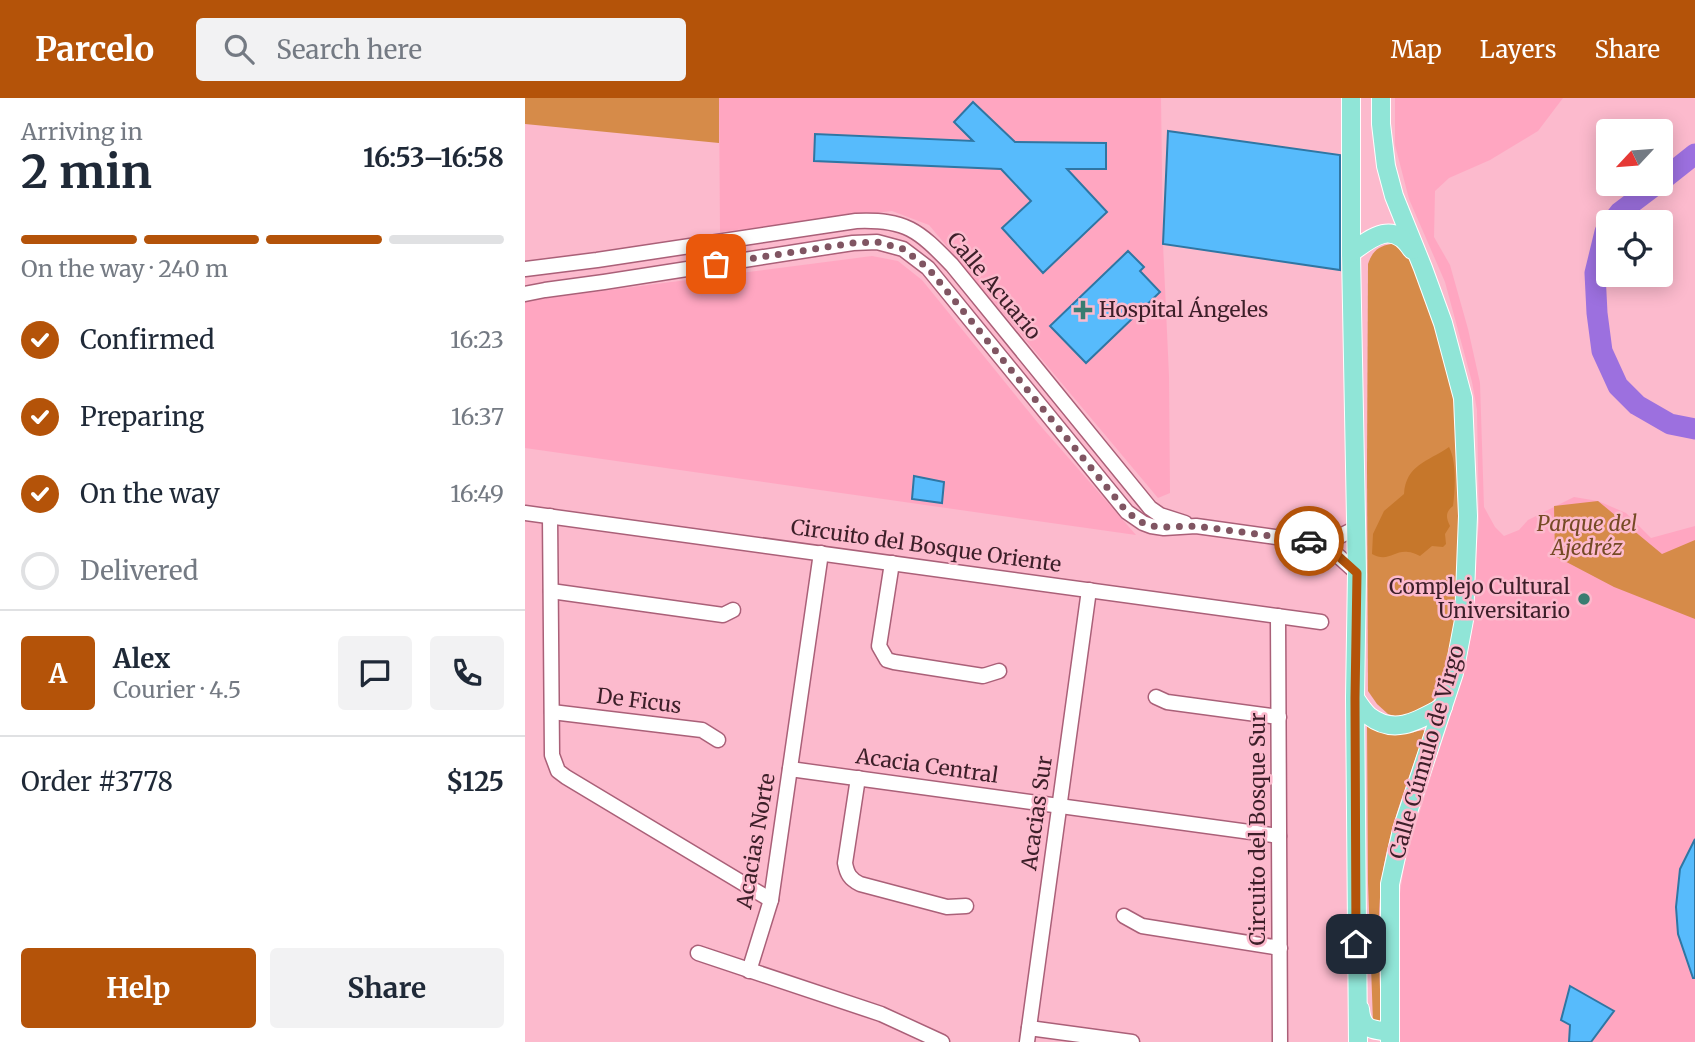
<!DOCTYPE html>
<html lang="en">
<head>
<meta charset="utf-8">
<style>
  body { margin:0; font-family:Merriweather,serif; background:#f2f2f3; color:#1f2937; height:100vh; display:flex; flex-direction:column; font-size:26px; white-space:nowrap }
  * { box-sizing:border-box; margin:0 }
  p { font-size:23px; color:#747a83 }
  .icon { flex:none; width:38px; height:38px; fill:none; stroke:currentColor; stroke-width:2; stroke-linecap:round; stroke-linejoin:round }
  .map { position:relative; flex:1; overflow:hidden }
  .details { display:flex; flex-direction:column; background:#fff; width:525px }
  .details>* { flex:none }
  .needle { width:46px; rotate:244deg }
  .tools { position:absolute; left:1071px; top:21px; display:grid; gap:14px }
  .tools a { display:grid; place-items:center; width:77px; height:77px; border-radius:7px; background:#fff; box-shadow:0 4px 18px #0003; font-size:35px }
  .pin { position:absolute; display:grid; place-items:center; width:60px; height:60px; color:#fff; margin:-30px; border-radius:14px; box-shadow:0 4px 10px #0006 }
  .courier { position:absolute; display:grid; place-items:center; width:70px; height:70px; margin:-35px; border:5px solid #b45309; border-radius:50%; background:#fff; color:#222; box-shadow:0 2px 9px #0007 }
  .head em { font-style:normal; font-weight:700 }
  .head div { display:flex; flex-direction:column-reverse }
  .head { display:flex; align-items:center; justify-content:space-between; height:119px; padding:0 21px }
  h1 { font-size:46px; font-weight:700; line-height:52px }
  .bar { display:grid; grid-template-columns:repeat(4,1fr); gap:10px 7px; align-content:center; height:84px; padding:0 21px }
  .bar i { height:9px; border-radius:5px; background:#e0e1e3 }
  .bar .current { background:#b45309 }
  .bar p { grid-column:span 4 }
  .line { display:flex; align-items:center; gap:18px; padding:0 21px; border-top:2px solid #e0e1e3 }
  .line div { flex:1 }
  .round { display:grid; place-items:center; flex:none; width:74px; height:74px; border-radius:7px; background:#f2f2f3 }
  ol { padding:0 21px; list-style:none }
  li { display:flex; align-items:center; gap:21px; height:77px }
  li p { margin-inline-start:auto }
  li .icon { padding:7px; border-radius:50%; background:#b45309; color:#fff; stroke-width:4 }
  li:last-child { color:#747a83 }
  li i { width:38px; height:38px; border:4px solid #e0e1e3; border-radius:50% }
  .action { display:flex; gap:14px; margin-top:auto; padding:14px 21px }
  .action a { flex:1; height:80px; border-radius:7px; background:#b45309; color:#fff; font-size:28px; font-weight:700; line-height:80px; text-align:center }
  .action a+a { background:#f2f2f3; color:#1f2937 }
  header { display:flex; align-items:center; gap:42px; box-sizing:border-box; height:98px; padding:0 35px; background:#b45309; color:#fff }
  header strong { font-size:33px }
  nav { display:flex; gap:38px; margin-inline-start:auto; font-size:24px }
  .search { width:490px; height:63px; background:#f2f2f3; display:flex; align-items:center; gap:18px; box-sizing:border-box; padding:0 24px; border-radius:7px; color:#747a83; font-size:26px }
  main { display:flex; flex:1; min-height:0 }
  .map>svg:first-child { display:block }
  .built { fill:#ffa6c1 }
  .green { fill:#d68b49 }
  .forest { fill:#c6772b }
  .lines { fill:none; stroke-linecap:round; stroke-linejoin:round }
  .river { stroke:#9c70df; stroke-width:21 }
  .building { fill:#57bbfc; stroke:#2f76a3; stroke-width:2 }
  .minor-casing { stroke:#aa6078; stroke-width:17 }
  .major-casing { stroke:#fff; stroke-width:20 }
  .minor { stroke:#fff; stroke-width:14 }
  .major { stroke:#90e5d7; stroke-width:18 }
  .done { stroke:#805562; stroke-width:7; stroke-dasharray:0 12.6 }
  .route { stroke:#b45309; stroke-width:9 }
  .poi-dot { fill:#397d71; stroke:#fcbacd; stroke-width:2.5 }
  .labels { text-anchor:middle; stroke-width:5; stroke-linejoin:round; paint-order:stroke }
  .street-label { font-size:21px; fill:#3d1f29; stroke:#fcbacd }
  .poi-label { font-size:21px; fill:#3d1f29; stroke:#fcbacd; text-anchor:start }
  .park-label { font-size:21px; font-style:italic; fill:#754a25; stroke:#fcbacd }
</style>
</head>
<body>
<header>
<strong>Parcelo</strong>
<div class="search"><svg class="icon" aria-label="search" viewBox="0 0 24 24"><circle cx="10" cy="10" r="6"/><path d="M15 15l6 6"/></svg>Search here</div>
<nav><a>Map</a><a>Layers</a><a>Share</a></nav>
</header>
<main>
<section class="details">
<div class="head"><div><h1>2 min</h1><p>Arriving in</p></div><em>16:53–16:58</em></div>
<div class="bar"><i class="current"></i><i class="current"></i><i class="current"></i><i></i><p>On the way · 240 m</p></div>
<ol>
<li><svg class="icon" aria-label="check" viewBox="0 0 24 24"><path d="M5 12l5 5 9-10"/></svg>Confirmed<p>16:23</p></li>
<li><svg class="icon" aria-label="check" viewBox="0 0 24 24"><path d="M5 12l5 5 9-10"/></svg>Preparing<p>16:37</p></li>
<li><svg class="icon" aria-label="check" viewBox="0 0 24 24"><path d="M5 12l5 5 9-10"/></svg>On the way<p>16:49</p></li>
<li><i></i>Delivered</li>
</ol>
<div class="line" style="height:126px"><b class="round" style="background:#b45309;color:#fff">A</b><div><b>Alex</b><p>Courier · 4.5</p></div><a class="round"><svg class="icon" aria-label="chat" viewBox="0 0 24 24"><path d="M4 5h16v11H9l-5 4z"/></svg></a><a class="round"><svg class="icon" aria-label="phone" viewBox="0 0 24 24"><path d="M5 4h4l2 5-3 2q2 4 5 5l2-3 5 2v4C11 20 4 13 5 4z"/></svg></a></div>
<div class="line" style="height:91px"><div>Order #3778</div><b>$125</b></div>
<div class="action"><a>Help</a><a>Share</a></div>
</section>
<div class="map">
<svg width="1170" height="944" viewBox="0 0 1170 944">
  <rect width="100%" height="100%" fill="#fcbacd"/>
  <g class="built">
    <path d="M194,0H636L638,146L644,278L645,395L633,400L404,127L367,113L195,134Z"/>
    <path d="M870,0H1038L1013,33L965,62L924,80L910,93L909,139L925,167L943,231L955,285L959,409L970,429L979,438L994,432L1003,422L1049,399L1073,403L1101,415L1126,440L1170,428V944H875L874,802L881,757L937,581L947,534L950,468L954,424L952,312L947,284L920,184L884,101L870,47Z"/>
    <path d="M347,158L373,163L397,182L513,325L611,437L0,350V203Z"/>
  </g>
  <g class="green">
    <path d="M0,0H194V45L0,26Z"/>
    <path d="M866,146H873L885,157L899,191L925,279L930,310L934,439L933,508L927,547L910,600L901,611L895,615L873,619L863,616L852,606L843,593L842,369L843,166C847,154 853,148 866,146Z"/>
    <path d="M1073,403L1137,456L1170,442V521L1089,489L1030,458L1029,408Z"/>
    <path d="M842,625C862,632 877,637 898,632L900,633C885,677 867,722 859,767C850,818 855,873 856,924L854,926L848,924L843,785Z"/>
  </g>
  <path class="forest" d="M924,349C932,364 930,392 928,408C920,414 921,420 925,428L920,436L921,446L918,449L907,448L895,458C891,456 886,454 883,454C869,452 863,465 847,456L848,436L859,413L879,396C881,367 902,364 924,349Z"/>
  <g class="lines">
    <g class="river">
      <path d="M1136,83L1170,56"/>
      <path d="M1087,124L1095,114L1132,86"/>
      <path d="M1083,129L1080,134L1070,175L1072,215L1077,253L1093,288L1112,307L1145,326L1170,331"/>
    </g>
  </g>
  <g class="building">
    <path d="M448,4L490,44L581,45V71H542L582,114L518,175L477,130L506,103L476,71L289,63L290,36L448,43L429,24Z"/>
    <path d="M643,33L815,57V172L638,146Z"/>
    <path d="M603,153L619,169L615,173L635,194L561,265L525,228Z"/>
    <path d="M389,378L419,384L417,405L387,401Z"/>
    <path d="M1170,741V880H1168L1153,836L1151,809L1155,771Z"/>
    <path d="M1045,888L1089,913L1066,944H1044L1045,927L1036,922Z"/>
  </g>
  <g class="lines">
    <defs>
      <g id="minor">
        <path d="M0,171L72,162L331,123C381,121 393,132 427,167L625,410L635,417L660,425"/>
        <path d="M0,196L20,192L79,184L328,145L352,144L378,151L403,170L602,414L618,425L626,428L639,430L671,428L787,444L805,443L831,430"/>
        <path d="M0,415L796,524"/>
        <path d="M25,418L27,657L33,673L41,679L246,802"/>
        <path d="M788,444L811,456L832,475"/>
        <path d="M367,465L354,548L362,562L369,564L458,578L474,573"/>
        <path d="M26,493L198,517L208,512"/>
        <path d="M753,518L755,944"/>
        <path d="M631,599L642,604L754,619"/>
        <path d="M27,614L177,632L193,642"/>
        <path d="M265,671L754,738"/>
        <path d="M333,680L320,765C322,776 325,781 335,786L422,809L441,808"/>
        <path d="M599,818L617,828L755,850"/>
        <path d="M173,855L356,916L417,944"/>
        <path d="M224,873L246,802L296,455"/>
        <path d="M504,930L607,944"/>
        <path d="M502,944L564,492"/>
      </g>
      <g id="major">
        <path d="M826,0V155L832,475L830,600L833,944"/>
        <path d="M856,0V26L861,68L869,98L898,170L918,225L938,300L943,418L939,522L929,575L877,732L865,786V944"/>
        <path d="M826,155C847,139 868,122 887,152"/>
        <path d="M830,600C834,606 839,614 844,618C870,638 894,622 918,609"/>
        <path d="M835,911C837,933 847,931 865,934"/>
      </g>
    </defs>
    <use href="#minor" class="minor-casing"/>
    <use href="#major" class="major-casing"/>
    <use href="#minor" class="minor"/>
    <use href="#major" class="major"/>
  </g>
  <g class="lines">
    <path class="done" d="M191,166L328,145L352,144L378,151L403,170L602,414L618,425L626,428L639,429L671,428L784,443"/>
    <path class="route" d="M784,443L811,456L832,475L830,600L831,846"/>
  </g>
  <g class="poi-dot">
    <path d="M554.5 201.5h7v7h7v7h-7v7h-7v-7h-7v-7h7z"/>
    <circle cx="1059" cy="501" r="7"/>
  </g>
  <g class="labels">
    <g class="street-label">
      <text transform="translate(469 188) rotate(50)" y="7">Calle Acuario</text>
      <text transform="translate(401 448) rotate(8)" y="7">Circuito del Bosque Oriente</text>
      <text transform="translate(114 603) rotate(7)" y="7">De Ficus</text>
      <text transform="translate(902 654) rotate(-74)" y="7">Calle Cúmulo de Virgo</text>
      <text transform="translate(402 668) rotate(8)" y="7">Acacia Central</text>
      <text transform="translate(512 715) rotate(-82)" y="7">Acacias Sur</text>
      <text transform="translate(733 731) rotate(-90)" y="7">Circuito del Bosque Sur</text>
      <text transform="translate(231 743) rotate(-80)" y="7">Acacias Norte</text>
    </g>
    <g class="poi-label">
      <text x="574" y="219">Hospital Ángeles</text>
      <text x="1045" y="496" text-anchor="end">Complejo Cultural<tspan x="1045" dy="24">Universitario</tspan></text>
    </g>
    <g class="park-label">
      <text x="1062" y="433">Parque del<tspan x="1062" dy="24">Ajedréz</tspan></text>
    </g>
  </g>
</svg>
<div class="tools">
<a><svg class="needle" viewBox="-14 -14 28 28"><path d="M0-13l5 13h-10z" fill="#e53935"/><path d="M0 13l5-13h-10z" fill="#747a83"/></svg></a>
<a><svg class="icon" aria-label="locate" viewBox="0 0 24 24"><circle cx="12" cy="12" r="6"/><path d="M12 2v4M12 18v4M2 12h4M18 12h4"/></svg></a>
</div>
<div class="pin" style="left:191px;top:166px;background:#ea580c"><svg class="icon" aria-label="bag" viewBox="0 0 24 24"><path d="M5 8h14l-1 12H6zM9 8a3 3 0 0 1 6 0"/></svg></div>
<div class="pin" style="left:831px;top:846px;background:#1f2937"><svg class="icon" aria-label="home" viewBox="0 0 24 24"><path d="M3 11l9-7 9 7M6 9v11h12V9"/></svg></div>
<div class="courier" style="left:784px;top:443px"><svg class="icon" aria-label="car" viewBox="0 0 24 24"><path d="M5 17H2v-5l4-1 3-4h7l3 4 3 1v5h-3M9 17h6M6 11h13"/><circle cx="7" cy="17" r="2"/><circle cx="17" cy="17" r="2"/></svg></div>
</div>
</main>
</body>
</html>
